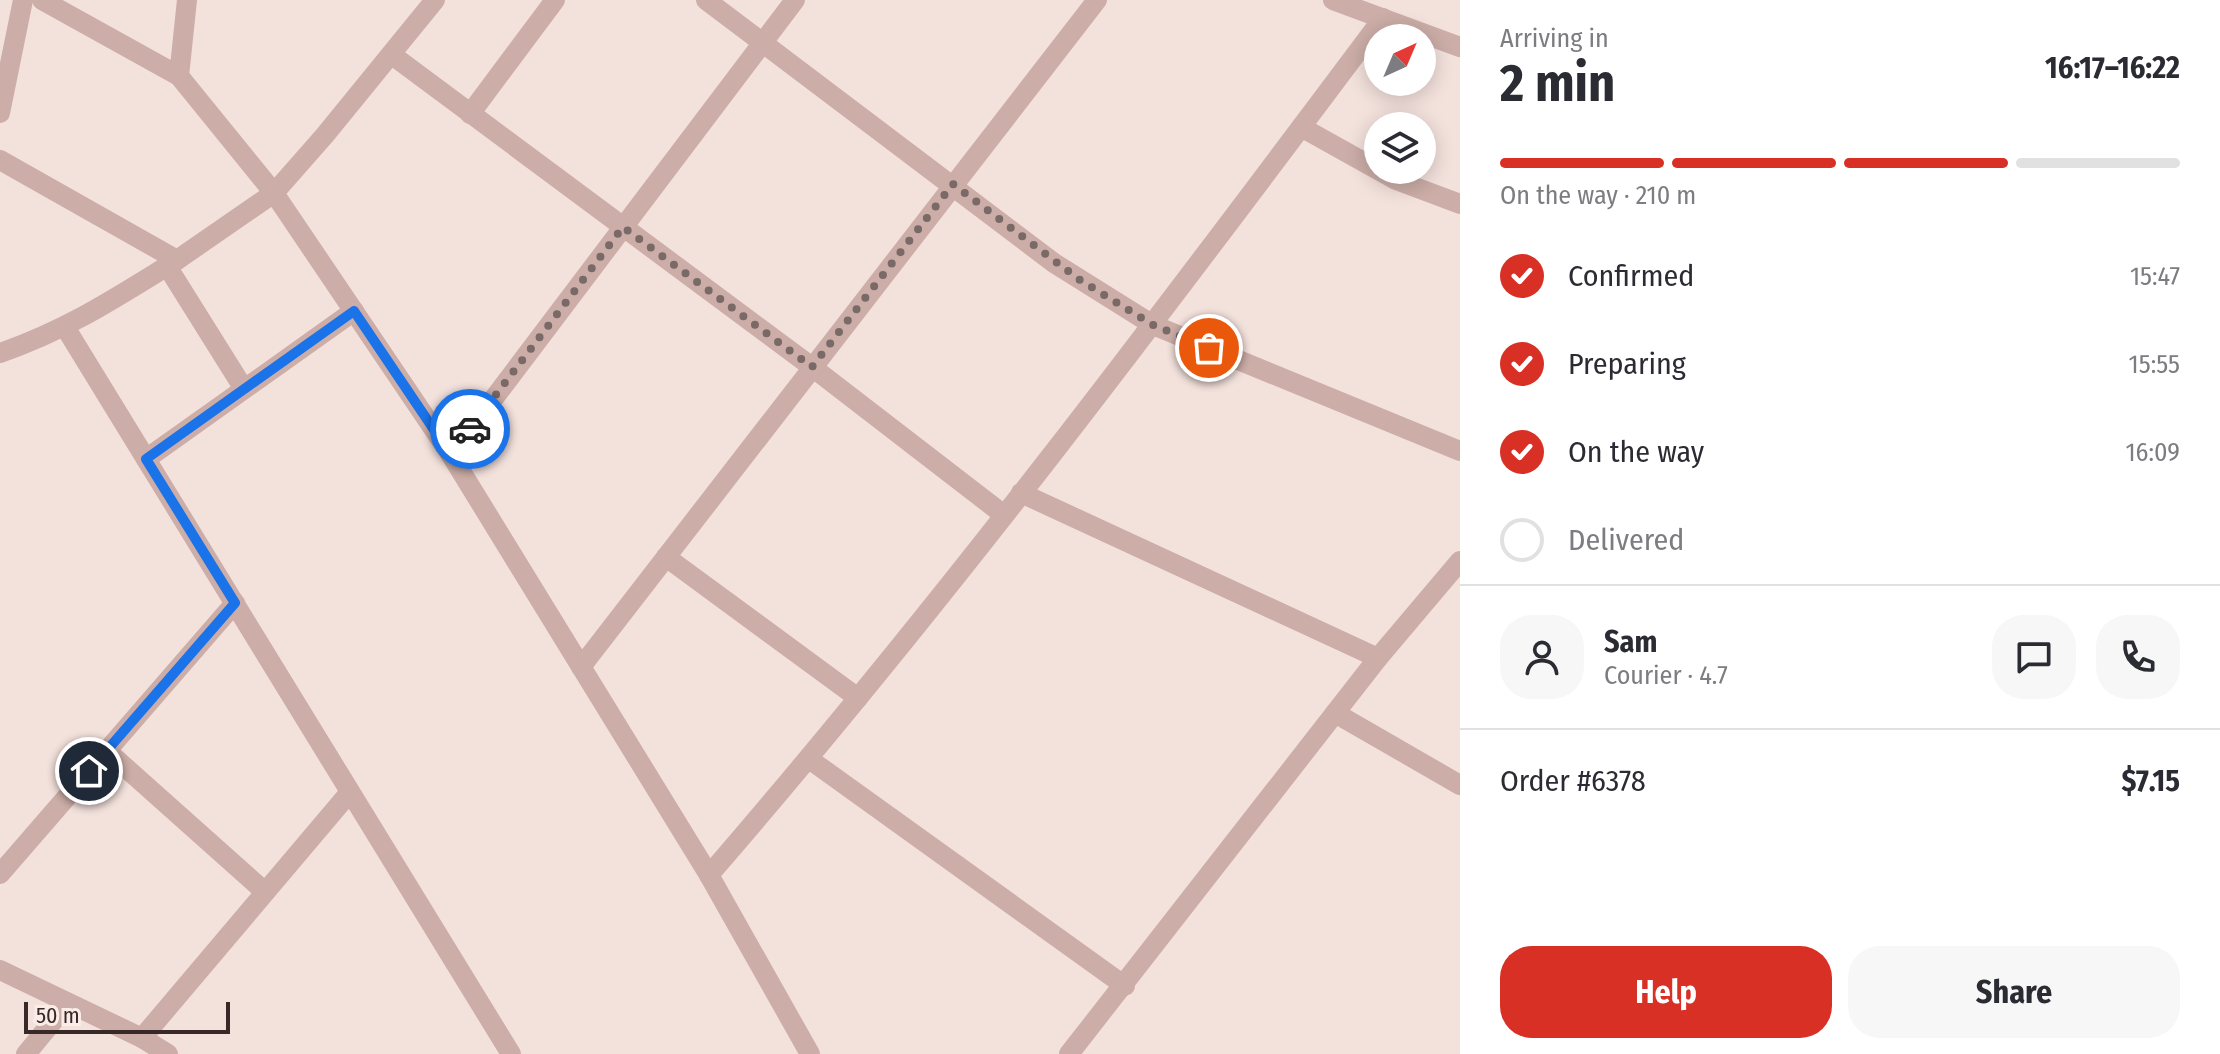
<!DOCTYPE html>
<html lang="en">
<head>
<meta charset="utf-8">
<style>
  body { margin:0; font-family:"Fira Sans Condensed",sans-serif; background:#f7f7f7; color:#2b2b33; height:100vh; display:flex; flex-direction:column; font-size:30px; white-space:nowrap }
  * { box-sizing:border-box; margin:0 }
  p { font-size:26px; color:#7c7c81 }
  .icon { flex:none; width:44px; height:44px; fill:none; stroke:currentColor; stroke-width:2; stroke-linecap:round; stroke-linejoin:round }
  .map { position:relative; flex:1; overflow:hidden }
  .side { display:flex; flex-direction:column; background:#fff; width:760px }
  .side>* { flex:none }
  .needle { width:52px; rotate:44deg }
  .buttons { position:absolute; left:1364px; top:24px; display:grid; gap:16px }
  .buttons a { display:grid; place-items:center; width:72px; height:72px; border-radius:50%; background:#fff; box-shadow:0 4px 20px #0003; font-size:40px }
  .scale { position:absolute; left:24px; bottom:20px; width:206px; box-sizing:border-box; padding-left:8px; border:4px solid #382828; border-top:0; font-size:22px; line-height:28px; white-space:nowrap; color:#382828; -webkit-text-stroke:6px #faede8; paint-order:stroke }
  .pin { position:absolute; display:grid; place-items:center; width:68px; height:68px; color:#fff; margin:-34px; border:4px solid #fff; border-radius:50%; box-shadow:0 2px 8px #0007 }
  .courier { position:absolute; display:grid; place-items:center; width:80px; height:80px; margin:-40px; border:6px solid #1a73e8; border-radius:50%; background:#fff; color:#222; box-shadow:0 2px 10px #0007 }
  .head em { font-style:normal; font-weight:700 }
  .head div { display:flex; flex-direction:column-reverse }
  .head { display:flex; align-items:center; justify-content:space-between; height:136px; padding:0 40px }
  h1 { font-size:52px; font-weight:700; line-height:60px }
  .bar { display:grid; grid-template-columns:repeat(4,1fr); gap:12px 8px; align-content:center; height:96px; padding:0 40px }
  .bar i { height:10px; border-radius:6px; background:#e1e1e2 }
  .bar .active { background:#d93025 }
  .bar p { grid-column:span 4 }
  .line { display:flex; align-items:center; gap:20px; padding:0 40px; border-top:2px solid #e1e1e2 }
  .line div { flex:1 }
  .round { display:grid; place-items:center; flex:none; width:84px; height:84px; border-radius:32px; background:#f7f7f7 }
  ol { padding:0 40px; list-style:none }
  li { display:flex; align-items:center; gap:24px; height:88px }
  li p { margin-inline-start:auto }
  li .icon { padding:8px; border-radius:50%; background:#d93025; color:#fff; stroke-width:4 }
  li:last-child { color:#7c7c81 }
  li i { width:44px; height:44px; border:4px solid #e1e1e2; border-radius:50% }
  .action { display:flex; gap:16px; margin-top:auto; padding:16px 40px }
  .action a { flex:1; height:92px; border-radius:32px; background:#d93025; color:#fff; font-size:32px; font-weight:700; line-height:92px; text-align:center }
  .action a+a { background:#f7f7f7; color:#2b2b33 }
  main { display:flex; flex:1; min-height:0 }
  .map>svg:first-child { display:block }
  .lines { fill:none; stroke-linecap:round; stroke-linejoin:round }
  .street { stroke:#ccada7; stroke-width:20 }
  .done { stroke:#796967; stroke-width:8; stroke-dasharray:0 14.4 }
  .route { stroke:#1a73e8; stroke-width:10 }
</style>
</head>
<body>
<main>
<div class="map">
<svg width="1460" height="1054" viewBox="0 0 1460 1054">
  <rect width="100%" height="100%" fill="#f3e1dc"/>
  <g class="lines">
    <g class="street">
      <path d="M42,0L179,76L274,193L451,455L709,875L810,1054"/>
      <path d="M706,0L1054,263L1153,325L1460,451"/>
      <path d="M1333,0L1460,47"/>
      <path d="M392,55L812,367L1004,515"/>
      <path d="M179,76L187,0"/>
      <path d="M0,113L23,0"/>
      <path d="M470,114L555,0"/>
      <path d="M1301,127L1396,180L1460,204"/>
      <path d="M0,160L177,260L274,193L325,135L435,0"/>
      <path d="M167,266L244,389"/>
      <path d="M65,327L511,1054"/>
      <path d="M0,353C69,329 115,298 177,260"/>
      <path d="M451,455L795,0"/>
      <path d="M146,459L354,311"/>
      <path d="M1021,493L1378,658"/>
      <path d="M666,557L858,698"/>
      <path d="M581,667L1097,0"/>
      <path d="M1335,713L1460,785"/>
      <path d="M107,751L265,892"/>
      <path d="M809,759L1125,986"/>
      <path d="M0,874L235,603"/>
      <path d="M709,875C947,600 1165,309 1383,18"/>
      <path d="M0,970L142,1038L168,1054"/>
      <path d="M142,1038L350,792"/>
      <path d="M26,1054L68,1003"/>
      <path d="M1069,1054L1378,658L1460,561"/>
    </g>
  </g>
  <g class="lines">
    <path class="done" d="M470,429L623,227L812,367L953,184L1080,280L1153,325L1209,348"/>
    <path class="route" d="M89,771L235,603L146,459L354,311L451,455L470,429"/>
  </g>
</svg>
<div class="buttons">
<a><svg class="needle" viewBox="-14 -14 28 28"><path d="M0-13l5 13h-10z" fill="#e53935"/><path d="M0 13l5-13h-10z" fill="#7c7c81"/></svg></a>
<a><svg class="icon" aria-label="layers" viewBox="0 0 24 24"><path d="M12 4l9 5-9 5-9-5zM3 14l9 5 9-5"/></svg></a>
</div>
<div class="scale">50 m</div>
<div class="pin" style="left:1209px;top:348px;background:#ea580c"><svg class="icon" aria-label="bag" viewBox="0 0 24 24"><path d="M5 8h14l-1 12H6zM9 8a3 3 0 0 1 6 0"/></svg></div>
<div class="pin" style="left:89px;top:771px;background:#1f2937"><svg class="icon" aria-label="home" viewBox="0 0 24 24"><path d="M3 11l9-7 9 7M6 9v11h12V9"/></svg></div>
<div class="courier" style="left:470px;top:429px"><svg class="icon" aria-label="car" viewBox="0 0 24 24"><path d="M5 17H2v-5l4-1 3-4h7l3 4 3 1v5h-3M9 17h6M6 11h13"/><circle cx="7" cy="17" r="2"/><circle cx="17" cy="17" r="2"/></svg></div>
</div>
<section class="side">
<div class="head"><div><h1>2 min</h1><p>Arriving in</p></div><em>16:17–16:22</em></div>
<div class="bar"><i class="active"></i><i class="active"></i><i class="active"></i><i></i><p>On the way · 210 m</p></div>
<ol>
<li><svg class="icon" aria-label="check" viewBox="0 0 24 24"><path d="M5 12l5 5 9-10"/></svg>Confirmed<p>15:47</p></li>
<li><svg class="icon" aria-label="check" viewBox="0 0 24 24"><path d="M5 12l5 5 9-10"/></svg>Preparing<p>15:55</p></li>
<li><svg class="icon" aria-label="check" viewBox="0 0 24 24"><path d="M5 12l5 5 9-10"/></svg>On the way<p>16:09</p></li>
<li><i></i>Delivered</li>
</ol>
<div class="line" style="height:144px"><a class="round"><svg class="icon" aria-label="person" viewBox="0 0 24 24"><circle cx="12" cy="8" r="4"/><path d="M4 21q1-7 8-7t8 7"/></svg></a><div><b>Sam</b><p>Courier · 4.7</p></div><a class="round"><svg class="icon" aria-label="chat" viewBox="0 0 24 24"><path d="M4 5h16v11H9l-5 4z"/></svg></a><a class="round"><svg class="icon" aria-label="phone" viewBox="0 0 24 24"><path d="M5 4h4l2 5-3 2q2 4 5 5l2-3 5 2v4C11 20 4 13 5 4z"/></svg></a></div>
<div class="line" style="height:104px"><div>Order #6378</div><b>$7.15</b></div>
<div class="action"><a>Help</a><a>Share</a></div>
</section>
</main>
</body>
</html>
